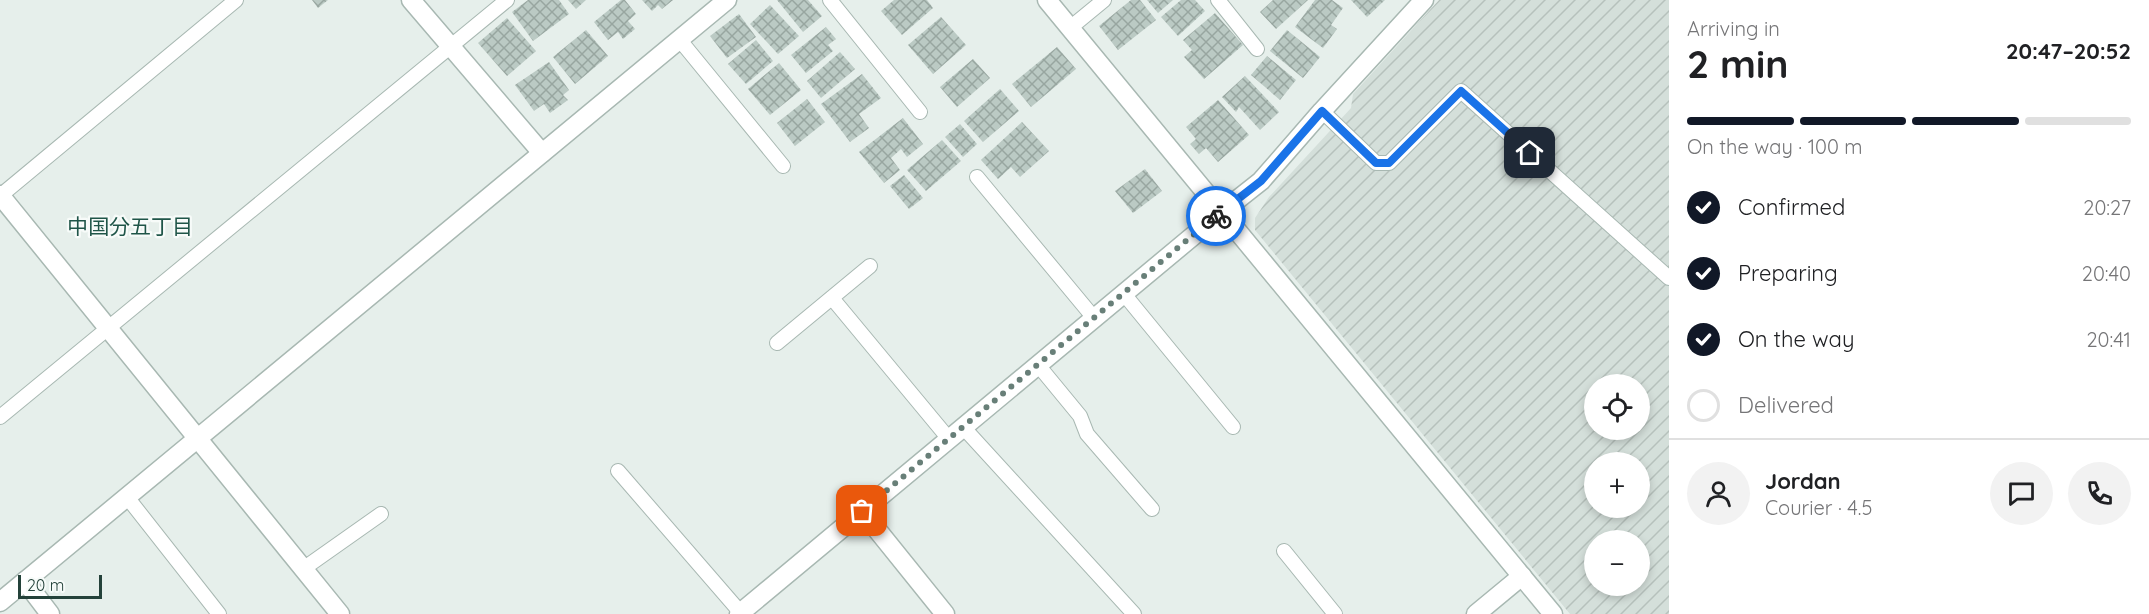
<!DOCTYPE html>
<html lang="en">
<head>
<meta charset="utf-8">
<style>
  body { margin:0; font-family:Quicksand,"Noto Sans JP",sans-serif; background:#f2f2f2; color:#202124; height:100vh; display:flex; flex-direction:column; font-size:22px; white-space:nowrap }
  * { box-sizing:border-box; margin:0 }
  p { font-size:20px; color:#757577 }
  .icon { flex:none; width:33px; height:33px; fill:none; stroke:currentColor; stroke-width:2; stroke-linecap:round; stroke-linejoin:round }
  .map { position:relative; flex:1; overflow:hidden }
  .panel { display:flex; flex-direction:column; background:#fff; width:480px }
  .panel>* { flex:none }
  .fabs { position:absolute; left:1584px; top:374px; display:grid; gap:12px }
  .fabs a { display:grid; place-items:center; width:66px; height:66px; border-radius:50%; background:#fff; box-shadow:0 3px 9px #0003; font-size:30px }
  .scale { position:absolute; left:18px; bottom:15px; width:84px; box-sizing:border-box; padding-left:6px; border:3px solid #24423a; border-top:0; font-size:16px; line-height:21px; white-space:nowrap; color:#24423a; -webkit-text-stroke:4px #f7fbf9; paint-order:stroke }
  .pin { position:absolute; display:grid; place-items:center; width:51px; height:51px; color:#fff; margin:-26px; border-radius:12px; box-shadow:0 3px 9px #0006 }
  .courier { position:absolute; display:grid; place-items:center; width:60px; height:60px; margin:-30px; border:4px solid #1a73e8; border-radius:50%; background:#fff; color:#222; box-shadow:0 2px 8px #0007 }
  .overview em { font-style:normal; font-weight:800 }
  .overview div { display:flex; flex-direction:column-reverse }
  .overview { display:flex; align-items:center; justify-content:space-between; height:102px; padding:0 18px }
  h1 { font-size:39px; font-weight:800; line-height:45px }
  .bar { display:grid; grid-template-columns:repeat(4,1fr); gap:9px 6px; align-content:center; height:72px; padding:0 18px }
  .bar i { height:8px; border-radius:4px; background:#e0e0e0 }
  .bar .on { background:#111827 }
  .bar p { grid-column:span 4 }
  .line { display:flex; align-items:center; gap:15px; padding:0 18px; border-top:2px solid #e0e0e0 }
  .line div { flex:1 }
  .round { display:grid; place-items:center; flex:none; width:63px; height:63px; border-radius:32px; background:#f2f2f2 }
  ol { padding:0 18px; list-style:none }
  li { display:flex; align-items:center; gap:18px; height:66px }
  li p { margin-inline-start:auto }
  li .icon { padding:6px; border-radius:50%; background:#111827; color:#fff; stroke-width:4 }
  li:last-child { color:#757577 }
  li i { width:33px; height:33px; border:3px solid #e0e0e0; border-radius:50% }
  main { display:flex; flex:1; min-height:0 }
  .map>svg:first-child { display:block }
  .industrial { fill:url(#industrial-furrows); fill-rule:evenodd }
  .building { fill:url(#building-cross-hatch) }
  .lines { fill:none; stroke-linecap:round; stroke-linejoin:round }
  .service-casing { stroke:#a8b8b2; stroke-width:16 }
  .minor-casing { stroke:#a8b8b2; stroke-width:21 }
  .service { stroke:#fff; stroke-width:14 }
  .minor { stroke:#fff; stroke-width:18 }
  .done { stroke:#687f78; stroke-width:6; stroke-dasharray:0 10.8 }
  .route { stroke:#1a73e8; stroke-width:8 }
  .labels { text-anchor:middle; stroke-width:4.5; stroke-linejoin:round; paint-order:stroke }
  .neighbourhood-label { font-size:21px; fill:#1f5548; stroke:#f7fbf9 }
</style>
</head>
<body>
<main>
<div class="map">
<svg width="1669" height="614" viewBox="0 0 1669 614">
  <defs>
    <pattern id="industrial-furrows" width="10" height="10" patternUnits="userSpaceOnUse" patternTransform="scale(1.5)"><rect width="10" height="10" fill="#d4dfda"/><path d="M-1 1l2-2M0 10L10 0M9 11l2-2" fill="none" stroke="#b6c1bc"/></pattern>
    <pattern id="building-cross-hatch" width="8" height="8" patternUnits="userSpaceOnUse" patternTransform="scale(1.5)"><rect width="8" height="8" fill="#bbcac4"/><path d="M0 0l8 8M0 8l8-8" fill="none" stroke="#98a6a0"/></pattern>
  </defs>
  <rect width="100%" height="100%" fill="#e6efeb"/>
  <path class="industrial" d="M1439,0H1669V614H1570L1255,230V218L1269,197L1351,108L1353,94ZM1594,384H1640V429H1594ZM1594,462H1640V507H1594ZM1594,540H1640V585H1594Z"/>
  <g class="building">
    <path d="M312,0H328L318,8Z"/>
    <path d="M528,0H559L569,14L533,41L512,12Z"/>
    <path d="M568,0H586L576,9Z"/>
    <path d="M621,0H625L636,14L628,21L635,29L623,39L618,32L608,40L594,22Z"/>
    <path d="M642,0H673L662,9L658,5L652,11Z"/>
    <path d="M777,0H808L822,16L803,32Z"/>
    <path d="M894,0H927L933,8L902,35L881,11Z"/>
    <path d="M1131,0H1140L1156,20L1118,50L1099,26Z"/>
    <path d="M1147,0H1173L1158,13Z"/>
    <path d="M1181,0H1195L1205,11L1178,36L1161,17Z"/>
    <path d="M1273,0H1308L1276,29L1260,12Z"/>
    <path d="M1315,0H1332L1343,8L1331,25L1337,29L1323,48L1295,27Z"/>
    <path d="M1351,0H1385L1367,17Z"/>
    <path d="M770,5L799,36L778,54L750,24Z"/>
    <path d="M1215,13L1243,45L1204,79L1184,57L1192,50L1183,40Z"/>
    <path d="M739,14L756,37L727,58L710,36Z"/>
    <path d="M941,17L966,45L933,74L908,45Z"/>
    <path d="M507,18L536,51L507,76L478,43Z"/>
    <path d="M826,27L836,39L828,45L833,51L806,73L791,55Z"/>
    <path d="M586,30L608,56L575,84L553,57Z"/>
    <path d="M1287,30L1320,57L1303,78L1270,51Z"/>
    <path d="M756,40L773,61L746,84L728,64Z"/>
    <path d="M1057,47L1076,69L1031,107L1012,84Z"/>
    <path d="M840,52L855,69L821,98L807,81Z"/>
    <path d="M1267,56L1296,80L1280,100L1251,75Z"/>
    <path d="M973,59L990,78L957,107L940,87Z"/>
    <path d="M549,62L569,90L563,95L568,100L550,113L544,104L534,111L515,85Z"/>
    <path d="M779,63L801,90L770,115L748,89Z"/>
    <path d="M862,74L881,98L859,114L869,128L850,142L821,104Z"/>
    <path d="M1245,76L1279,112L1260,130L1239,107L1236,112L1222,97Z"/>
    <path d="M1000,89L1019,111L983,142L964,121Z"/>
    <path d="M807,99L825,122L795,146L777,123Z"/>
    <path d="M1218,100L1249,135L1218,162L1206,148L1199,154L1190,144L1196,139L1186,127Z"/>
    <path d="M903,118L923,144L907,157L901,149L891,158L900,170L884,183L859,152Z"/>
    <path d="M1022,122L1049,151L1020,177L1011,167L998,179L981,160Z"/>
    <path d="M960,124L977,144L963,157L945,137Z"/>
    <path d="M942,140L961,161L926,191L907,170Z"/>
    <path d="M1145,169L1162,191L1133,213L1115,191Z"/>
    <path d="M904,175L923,198L909,209L890,186Z"/>
  </g>
  <g class="lines">
    <defs>
      <g id="service">
        <path d="M830,0L920,112"/>
        <path d="M1218,0L1257,49"/>
        <path d="M1070,28L1104,0"/>
        <path d="M679,39L783,166"/>
        <path d="M1322,111L1376,163H1389L1461,91L1669,278"/>
        <path d="M977,177L1094,318"/>
        <path d="M0,196L236,0"/>
        <path d="M1124,294L1233,427"/>
        <path d="M832,298L949,439"/>
        <path d="M777,343L870,266"/>
        <path d="M1038,365L1080,416L1087,434L1152,509"/>
        <path d="M0,417L507,0"/>
        <path d="M963,427L1134,614"/>
        <path d="M618,471L741,613"/>
        <path d="M127,497L219,614"/>
        <path d="M1284,551L1335,614"/>
        <path d="M303,569L381,514"/>
      </g>
      <g id="minor">
        <path d="M411,0L542,153"/>
        <path d="M1047,0L1553,614"/>
        <path d="M0,195L340,614"/>
        <path d="M862,511L945,614"/>
        <path d="M25,581L50,614"/>
        <path d="M0,602L727,0"/>
        <path d="M739,614L1223,211L1261,181L1322,111L1424,0"/>
        <path d="M1476,614L1522,576"/>
      </g>
    </defs>
    <use href="#service" class="service-casing"/>
    <use href="#minor" class="minor-casing"/>
    <use href="#service" class="service"/>
    <use href="#minor" class="minor"/>
  </g>
  <g class="lines">
    <path class="done" d="M862,511L1216,216"/>
    <path class="route" d="M1216,216L1261,181L1322,111L1376,163H1389L1461,91L1530,153"/>
  </g>
  <g class="labels">
    <g class="neighbourhood-label">
      <text x="130" y="234">中国分五丁目</text>
    </g>
  </g>
</svg>
<div class="fabs">
<a><svg class="icon" aria-label="locate" viewBox="0 0 24 24"><circle cx="12" cy="12" r="6"/><path d="M12 2v4M12 18v4M2 12h4M18 12h4"/></svg></a>
<a>+</a>
<a>−</a>
</div>
<div class="scale">20 m</div>
<div class="pin" style="left:862px;top:511px;background:#ea580c"><svg class="icon" aria-label="bag" viewBox="0 0 24 24"><path d="M5 8h14l-1 12H6zM9 8a3 3 0 0 1 6 0"/></svg></div>
<div class="pin" style="left:1530px;top:153px;background:#1f2937"><svg class="icon" aria-label="home" viewBox="0 0 24 24"><path d="M3 11l9-7 9 7M6 9v11h12V9"/></svg></div>
<div class="courier" style="left:1216px;top:216px"><svg class="icon" aria-label="bike" viewBox="0 0 24 24"><circle cx="6" cy="16" r="4"/><circle cx="18" cy="16" r="4"/><path d="M6 16l4-8h5l3 8M10 8l3 8H6M13 5h3"/></svg></div>
</div>
<section class="panel">
<div class="overview"><div><h1>2 min</h1><p>Arriving in</p></div><em>20:47–20:52</em></div>
<div class="bar"><i class="on"></i><i class="on"></i><i class="on"></i><i></i><p>On the way · 100 m</p></div>
<ol>
<li><svg class="icon" aria-label="check" viewBox="0 0 24 24"><path d="M5 12l5 5 9-10"/></svg>Confirmed<p>20:27</p></li>
<li><svg class="icon" aria-label="check" viewBox="0 0 24 24"><path d="M5 12l5 5 9-10"/></svg>Preparing<p>20:40</p></li>
<li><svg class="icon" aria-label="check" viewBox="0 0 24 24"><path d="M5 12l5 5 9-10"/></svg>On the way<p>20:41</p></li>
<li><i></i>Delivered</li>
</ol>
<div class="line" style="height:108px"><a class="round"><svg class="icon" aria-label="person" viewBox="0 0 24 24"><circle cx="12" cy="8" r="4"/><path d="M4 21q1-7 8-7t8 7"/></svg></a><div><b>Jordan</b><p>Courier · 4.5</p></div><a class="round"><svg class="icon" aria-label="chat" viewBox="0 0 24 24"><path d="M4 5h16v11H9l-5 4z"/></svg></a><a class="round"><svg class="icon" aria-label="phone" viewBox="0 0 24 24"><path d="M5 4h4l2 5-3 2q2 4 5 5l2-3 5 2v4C11 20 4 13 5 4z"/></svg></a></div>
</section>
</main>
</body>
</html>
